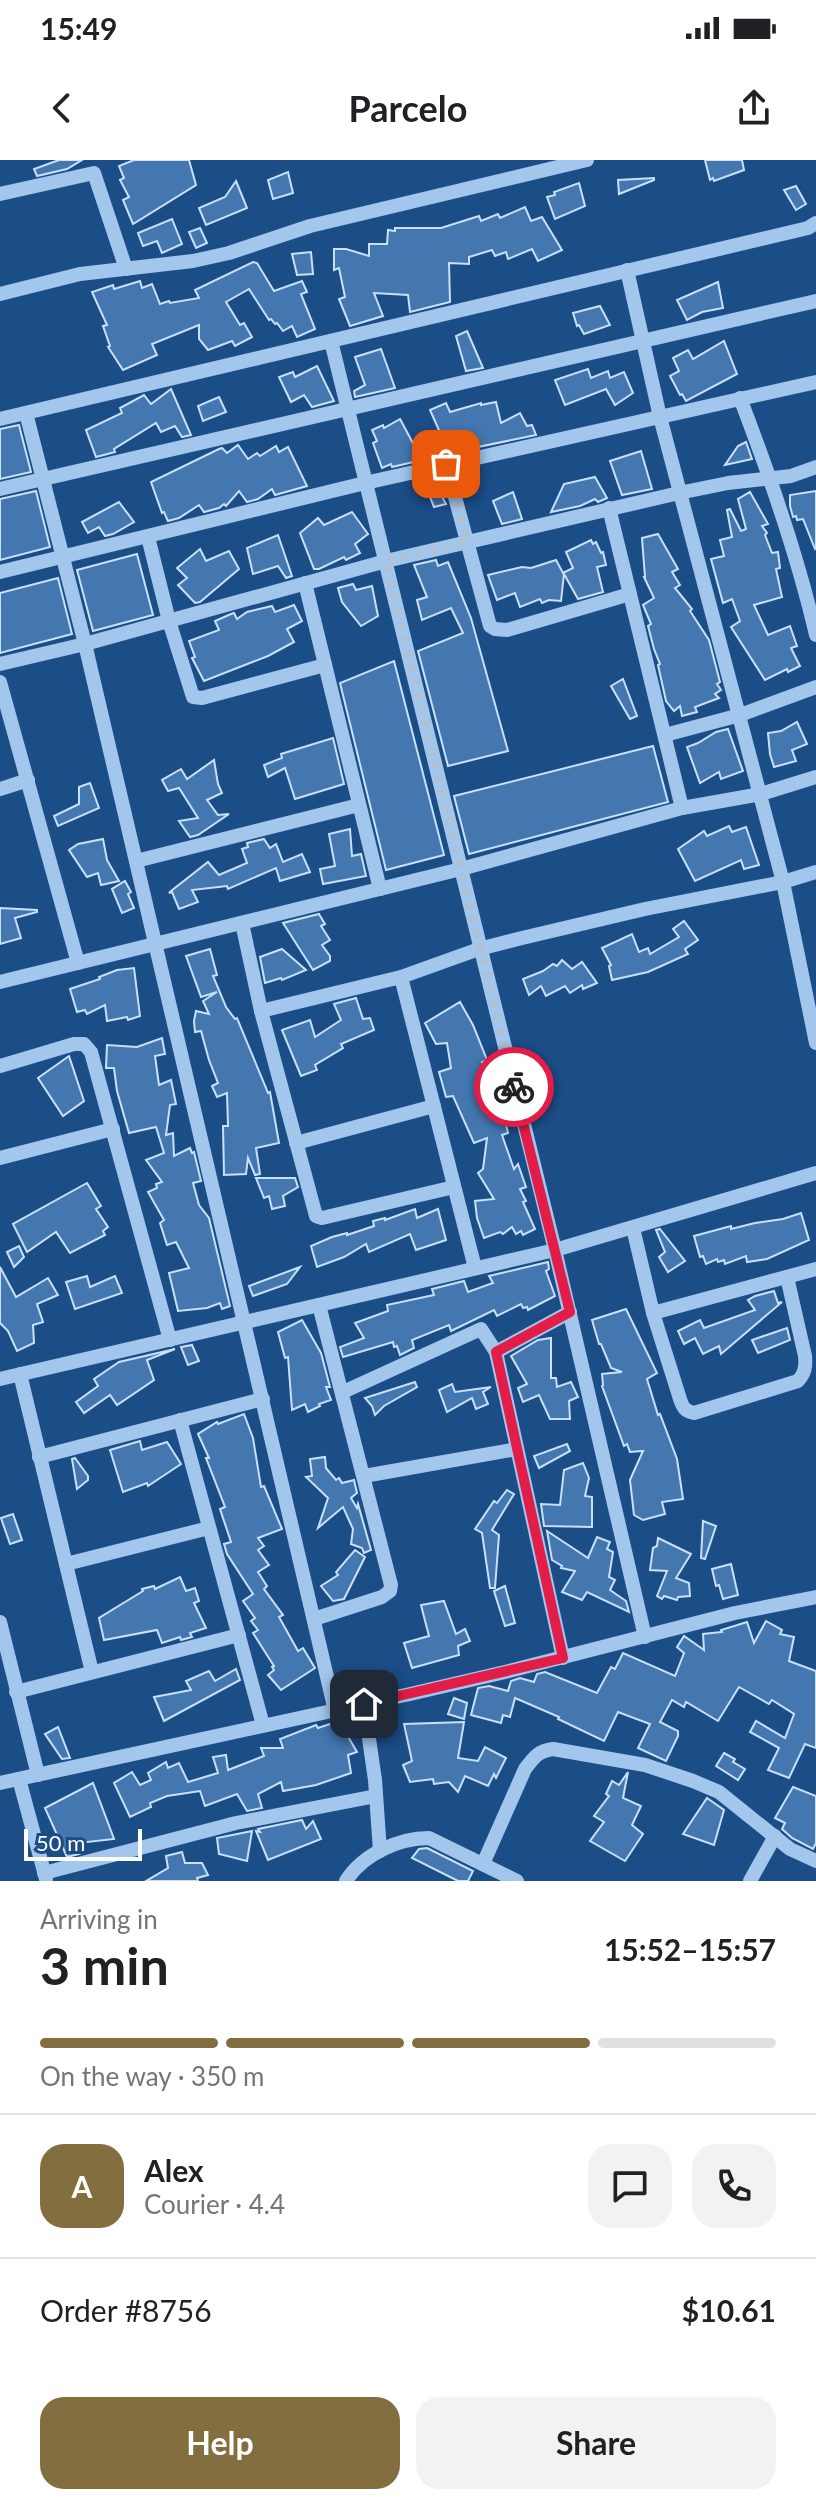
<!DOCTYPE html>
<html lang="en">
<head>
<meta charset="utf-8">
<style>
  body { margin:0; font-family:Lato,sans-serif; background:#f2f2f2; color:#202124; height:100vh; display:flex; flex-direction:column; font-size:30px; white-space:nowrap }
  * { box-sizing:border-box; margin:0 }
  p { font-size:26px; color:#757577 }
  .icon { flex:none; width:44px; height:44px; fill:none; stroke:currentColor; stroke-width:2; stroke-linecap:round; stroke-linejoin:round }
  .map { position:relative; height:1721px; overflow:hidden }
  .details { display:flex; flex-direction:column; background:#fff; flex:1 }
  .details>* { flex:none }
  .scale { position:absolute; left:24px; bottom:20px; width:118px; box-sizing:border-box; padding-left:8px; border:4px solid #fff; border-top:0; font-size:22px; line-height:28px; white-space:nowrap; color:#fff; -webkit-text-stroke:6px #1b4d87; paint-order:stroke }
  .pin { position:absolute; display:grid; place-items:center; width:68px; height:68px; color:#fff; margin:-34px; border-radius:16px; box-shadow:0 4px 12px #0006 }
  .courier { position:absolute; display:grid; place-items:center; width:80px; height:80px; margin:-40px; border:6px solid #e11d48; border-radius:50%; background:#fff; color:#222; box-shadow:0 2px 10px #0007 }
  .overview em { font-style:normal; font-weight:700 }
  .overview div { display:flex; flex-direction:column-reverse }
  .overview { display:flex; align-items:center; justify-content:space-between; height:136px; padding:0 40px }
  h1 { font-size:52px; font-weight:700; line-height:60px }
  .bar { display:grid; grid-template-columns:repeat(4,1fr); gap:12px 8px; align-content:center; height:96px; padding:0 40px }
  .bar i { height:10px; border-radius:6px; background:#e0e0e0 }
  .bar .on { background:#836e3f }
  .bar p { grid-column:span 4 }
  .line { display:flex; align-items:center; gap:20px; padding:0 40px; border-top:2px solid #e0e0e0 }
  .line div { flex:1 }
  .round { display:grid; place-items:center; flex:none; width:84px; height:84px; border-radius:24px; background:#f2f2f2 }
  .cta { display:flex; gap:16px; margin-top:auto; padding:16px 40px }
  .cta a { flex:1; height:92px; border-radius:24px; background:#836e3f; color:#fff; font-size:32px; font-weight:700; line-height:92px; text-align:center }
  .cta a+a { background:#f2f2f2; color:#202124 }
  .status { display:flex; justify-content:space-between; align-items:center; height:56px; padding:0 40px; background:#fff; direction:ltr }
  .status svg { height:22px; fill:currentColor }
  header { display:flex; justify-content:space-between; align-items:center; height:104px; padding:0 40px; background:#fff; font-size:36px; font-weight:700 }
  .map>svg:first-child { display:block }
  .building { fill:#4477b0; stroke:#c9e0f9; stroke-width:2 }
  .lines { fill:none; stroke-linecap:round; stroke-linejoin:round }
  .minor { stroke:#a3c6ec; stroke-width:14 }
  .done { stroke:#afc1d5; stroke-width:8; stroke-dasharray:0 14.4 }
  .route { stroke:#e11d48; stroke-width:10 }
</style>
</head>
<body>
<div class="status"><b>15:49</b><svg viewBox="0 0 49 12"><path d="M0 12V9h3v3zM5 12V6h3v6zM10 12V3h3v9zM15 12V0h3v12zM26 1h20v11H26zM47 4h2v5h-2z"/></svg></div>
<header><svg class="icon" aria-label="back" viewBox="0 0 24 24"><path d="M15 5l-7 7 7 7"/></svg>Parcelo<svg class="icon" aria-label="share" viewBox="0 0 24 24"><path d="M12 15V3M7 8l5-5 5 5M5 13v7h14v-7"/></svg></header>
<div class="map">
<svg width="816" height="1721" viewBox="0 0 816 1721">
  <rect width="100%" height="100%" fill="#1b4d87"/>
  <g class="building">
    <path d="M59,0H82L67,9L37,16L34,9Z"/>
    <path d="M134,0H189L196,25L133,64L123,40L129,37L120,20L124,18L119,6Z"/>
    <path d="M705,0H742L744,10L714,21L713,18L710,20Z"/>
    <path d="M288,12L293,33L273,39L268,20Z"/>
    <path d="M654,18V20L619,34L618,20Z"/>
    <path d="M236,21L247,48L206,65L199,48L225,37Z"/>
    <path d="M579,23L585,46L555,59L547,37L555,35L554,32Z"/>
    <path d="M796,26L806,44L796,50L784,30Z"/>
    <path d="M525,47L531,61L542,57L562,90L538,101L532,89L508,99L506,92L495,96L492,90L469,97V104L449,103L450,142L410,152L408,135L374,133L383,156L350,166L339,139L345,137L339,108L334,110V89H346L369,96V84H387L388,70L395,71V68H441L479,56L481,61L498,54L500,58Z"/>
    <path d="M172,59L182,84L162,93L157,81L143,86L138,73Z"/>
    <path d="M200,68L207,83L196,88L189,72Z"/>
    <path d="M311,92L313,114L297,115L292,94Z"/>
    <path d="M253,102L257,103L274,131L302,121L307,132L301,134L315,169L297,177L292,166L283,171L277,163L275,164L271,159L269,160L249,129L226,142L240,165L244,163L252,177L235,186L232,181L208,190L199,179V165L152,184L157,195L123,210L108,187L110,186L103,166L107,165L92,132L113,125L114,129L140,121L142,128L152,124L160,144L169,141L170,143L199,138L195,130Z"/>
    <path d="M718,122L723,148L702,152L687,160L677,140Z"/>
    <path d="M600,146L610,165L584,174L579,165L577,166L573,153Z"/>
    <path d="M467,171L483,208L466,211L456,176Z"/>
    <path d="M724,181L737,214L686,241L682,234L680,235L670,216L679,211L673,198L688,190L693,199Z"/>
    <path d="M381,189L395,228L355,237L354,231L365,225L355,197Z"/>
    <path d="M317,206L334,241L312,247L304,235L291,242L279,217L293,212L295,217Z"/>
    <path d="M588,209L591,218L608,211L610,218L624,212L633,233L615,245L606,229L565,245L555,220Z"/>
    <path d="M171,229L191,275L182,277L175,266L161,272L156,263L114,289L115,292L96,297L86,270L122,253L120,248L144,235L151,244Z"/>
    <path d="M219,237L226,252L203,261L198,246Z"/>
    <path d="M496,242L501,263L520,253L527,266L532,265L536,275L449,293L430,250L446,243L450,252L481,243V245Z"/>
    <path d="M400,259L422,300L392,307L391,304L382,308L373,283L377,281L372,270L383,265L384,268Z"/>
    <path d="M19,265L31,312L0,319V269Z"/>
    <path d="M746,282L752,299L725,305L738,286Z"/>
    <path d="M238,285L248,299L257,293L260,296L276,286L279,292L288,287L307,326L275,335L272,329L258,339L247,342L239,331L226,346L224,344L219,348L204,352L199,345L179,358L168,361L164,352L162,353L151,322L219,289L222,288L227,293Z"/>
    <path d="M641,291L652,329L622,335L610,301Z"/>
    <path d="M595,317L607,338L598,342L595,339L580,346L551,352L564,324Z"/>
    <path d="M432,318L446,344L434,347L423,320Z"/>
    <path d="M36,331L50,387L0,400V339Z"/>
    <path d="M816,331V388L815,389L803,359L797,360L796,356L793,357L790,346V335Z"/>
    <path d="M513,332L522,359L502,364L493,341Z"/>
    <path d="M750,332L768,364L762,366L767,373L765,375L772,393L778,392L780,408L776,409L782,437L754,445L768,475L790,466L797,486L791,488L800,506L788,512L787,509L765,520L731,467L740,461L732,439L723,443L711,399L724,396L720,380L732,377L727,350L730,349L741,371L746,369L738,339Z"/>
    <path d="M119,342L134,362L113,374L105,376L99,367L88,373L82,362Z"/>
    <path d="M352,352L368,374L355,384L360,393L346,400L344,397L319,409H314L300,373L318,358L324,365Z"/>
    <path d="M658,374L678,409L672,412L680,425L675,428L692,449L690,451L709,480L720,522L717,524L721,530L715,534L719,538L695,547L697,552L682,556L680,546L674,551L666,541L658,505L660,504L654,489L648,466L651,464L643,445L654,438L644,417H645L642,378Z"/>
    <path d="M278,375L292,416L286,418L278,406L253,414L247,388Z"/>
    <path d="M591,380L593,384L596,382L601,393L603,392L606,405L597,407L603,432L578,439L564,414L561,441L549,440L542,443L540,439L520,447L515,433L497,440L488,415L522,407L531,408L556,400L563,413L573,408L566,392Z"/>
    <path d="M200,389L206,401L229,391L239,409L200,442L195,443L178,425L187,418L177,408Z"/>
    <path d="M137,394L153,455L93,471L77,410Z"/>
    <path d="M436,400L438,406L448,402L471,458L508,591L448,606L418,491L463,473L451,448L422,460L417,440L427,437L414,405Z"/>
    <path d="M58,418L72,474L0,493V433Z"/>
    <path d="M353,424L356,430L372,426L378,456L361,466L342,442L338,428Z"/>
    <path d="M294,445L302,461L287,469L294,482L268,496L204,521L192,498L195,497L189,481L219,470L215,461L231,454L234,453L237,459L247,452L272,446L275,452Z"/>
    <path d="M394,501L444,695L386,710L340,523Z"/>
    <path d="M623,519L637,556L630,559L611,526Z"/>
    <path d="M797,562L807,584L792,590L796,601L774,607L770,594L768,573L781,571Z"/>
    <path d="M728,569L743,611L721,619L719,612L700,623L687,587L698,583L716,572Z"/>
    <path d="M333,578L344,624L295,639L285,608L268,617L264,605L282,598L281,594Z"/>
    <path d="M653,586L668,642L469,694L454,636Z"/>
    <path d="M214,600L218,624L222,633L207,640L218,655L229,654L198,675L190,677L179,661L198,658L179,628L168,631L162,620L181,609L187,619Z"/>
    <path d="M90,623L99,648L58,666L54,656L79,644V627Z"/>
    <path d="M729,666L732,672L746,667L759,705L744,709L741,700L695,721L678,689L704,671L707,676Z"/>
    <path d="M350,669L352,696L361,694L366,716L323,724L320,709L335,706L329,674Z"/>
    <path d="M103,679L107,700L119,721L101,725L98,713L87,717L69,690L78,684Z"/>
    <path d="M264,679L270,688L276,684L283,702L302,694L310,712L280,721L276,708L228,729L227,726L192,730L198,742L179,749L172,732L169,733L171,731L208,702L219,715L247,703L242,689L248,687L247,683Z"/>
    <path d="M125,721L131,732L128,734L134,748L122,753L112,729Z"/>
    <path d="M0,748L37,750V752L15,758L21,778L0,784Z"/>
    <path d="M319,754L325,764L321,766L330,780L322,785L330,796V801L313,810L283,763Z"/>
    <path d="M684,761L698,780L685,789L688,794L648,812L612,820L609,806L611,805L602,788L632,774L639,792L648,788L650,794L679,777L673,769Z"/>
    <path d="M210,789L217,815L213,816L226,847L235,859L237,858L268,933L270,932L279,983L256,988L260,1014L255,1015L248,998L246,1014L224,1015L223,966H228L227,933L217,937L212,926L218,923L209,900L201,871L195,872L194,861L196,851L209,854L203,841L217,832L201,837L186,796Z"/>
    <path d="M282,789L306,810L282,820L281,818L265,823L260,797Z"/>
    <path d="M562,800L572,809L582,802L597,823L583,829L582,825L570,833L565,826L546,836L541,826L529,835L523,819L543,811L553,804L557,806Z"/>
    <path d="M134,808L140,856L128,860L127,857L107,861L105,845L87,854L85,850L77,852L70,829L100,819L99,817L117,810Z"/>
    <path d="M356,838L363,859L370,858L374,870L341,884L343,888L315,905L317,910L301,916L282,870L310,860L315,877L341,860L334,844Z"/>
    <path d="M460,842L473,865L487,900L482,902L500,939L508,973L502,975L514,1009L518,1004L526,1027L520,1029L526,1041L523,1042L535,1069L523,1075L521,1071L516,1074L512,1067L503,1074L500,1072L484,1078L477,1058L475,1041L494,1039L478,1013L483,1009L487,978L474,983L453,936L446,937L439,912L451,908L447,883L436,884L425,863Z"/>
    <path d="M162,878L165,894L155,896L159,925L171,920L176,944L170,945L166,975L173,973L174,996L190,988L192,993L194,992L201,1021L193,1023L199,1045L209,1058L230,1146L222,1149L220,1143L207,1148L178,1151L169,1113L189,1108L176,1082L167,1085L160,1063L164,1060L148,1032L157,1028L156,1024L162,1022L146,1000L164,993L156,967L129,973L117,931L114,908H106L107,885L137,887Z"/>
    <path d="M69,896L84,941L63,956L38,918Z"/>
    <path d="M256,1018H295L298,1027L283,1036L285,1046L272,1049L269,1036L264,1038Z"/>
    <path d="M87,1023L101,1046L96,1049L108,1067L103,1071L105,1075L70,1093L56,1072L27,1092L13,1064Z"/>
    <path d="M415,1049L417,1058L438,1049L446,1080L416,1090L410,1074L369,1092L366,1084L344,1097L317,1107L311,1086L332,1077L347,1073V1075L374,1066L373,1061L385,1058V1060Z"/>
    <path d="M801,1053L809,1080L767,1099L747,1102L746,1096L725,1104L724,1100L718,1102L717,1099L706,1104L703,1096L700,1097L694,1076L731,1066V1069L755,1063L783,1059Z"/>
    <path d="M660,1069L685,1101L668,1112L659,1097L665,1092L656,1070Z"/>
    <path d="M19,1086L24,1097L14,1107L7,1092Z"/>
    <path d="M548,1102L549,1109L546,1111L555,1136L528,1150L527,1147L523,1148L521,1144L497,1156L494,1150L451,1171L449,1165L412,1180L414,1188L400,1195L397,1186L394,1187L393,1182L343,1197L340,1187L364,1178L355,1163L388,1151L387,1145L434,1135L432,1129L464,1121L468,1132L493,1123L489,1116Z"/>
    <path d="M0,1107L16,1137L48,1118L58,1135L37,1144L43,1162L33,1165L34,1183L17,1191L8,1171L0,1163Z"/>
    <path d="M300,1107L287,1124L253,1136L249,1126Z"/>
    <path d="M87,1116L90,1127L115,1116L122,1133L75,1149L66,1122Z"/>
    <path d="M774,1131L778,1143L782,1142L721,1194L719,1186L703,1194L695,1178L684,1184L678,1171L700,1160L704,1168L755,1150L748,1140L755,1136Z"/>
    <path d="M626,1149L657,1213L647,1219L658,1255L660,1254L677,1299L683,1339L662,1342L665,1354L643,1360L634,1355L630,1320L643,1291L630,1292L627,1284L624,1286L602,1226L603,1225L602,1214L622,1212L611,1208L601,1184H599L592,1160Z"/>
    <path d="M302,1160L321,1193L330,1227H326L331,1240L319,1244L320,1246L308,1252L305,1244L292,1250L288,1197L285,1198L278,1172Z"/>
    <path d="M787,1168L790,1180L758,1193L752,1180Z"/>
    <path d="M551,1178V1218H556L557,1227L571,1222L578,1237L569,1241L570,1259H550L539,1235L523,1242L518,1228L527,1224L511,1196L538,1180Z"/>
    <path d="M192,1185L199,1201L188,1205L181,1187Z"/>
    <path d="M175,1189L147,1200L154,1220L117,1245L110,1235L84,1253L76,1242L98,1226L94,1219L119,1202Z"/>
    <path d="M415,1222L417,1227L384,1246L375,1255L372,1246L365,1238Z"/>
    <path d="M452,1224L455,1232L491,1227L483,1232L488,1244L476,1249L472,1238L447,1252L439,1230Z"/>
    <path d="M244,1254L253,1278L261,1327L264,1326L282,1369L258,1378L264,1386L258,1390L269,1405L258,1412L267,1426L264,1429L283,1455L279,1457L298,1491L303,1488L315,1508L281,1530L268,1515L274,1510L272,1507L274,1506L253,1473L258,1470L251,1461L255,1458L243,1441L253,1434L227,1394L224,1384L231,1382L220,1349L225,1347L206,1298H209L198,1274L217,1262L218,1264Z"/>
    <path d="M140,1281L142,1290L167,1282L181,1304L148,1326L147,1323L123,1332L110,1290Z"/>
    <path d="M567,1284L570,1291L539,1308L534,1296Z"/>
    <path d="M325,1297L326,1308L336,1320L339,1318L342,1323L354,1320L357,1333L351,1338L357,1348L358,1344L371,1390L364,1393L362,1388L351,1384L353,1369L343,1347L318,1368L328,1338L306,1317L312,1316L310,1299Z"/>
    <path d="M75,1298L88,1316V1320L77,1329L72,1299Z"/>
    <path d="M583,1303L589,1318L585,1336L592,1337V1367L544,1366L541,1344L560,1345L564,1310Z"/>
    <path d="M507,1330L514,1334L492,1370L499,1375L495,1428H490L482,1373L475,1369L494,1341L497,1343Z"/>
    <path d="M13,1354L22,1380L10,1384L1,1358Z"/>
    <path d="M703,1361L716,1366L705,1399L701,1398Z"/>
    <path d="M547,1371L588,1398L597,1377L610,1382L607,1389L613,1392L609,1417L615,1420L610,1430L626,1441L629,1452L587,1432L582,1440L562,1432L575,1411L561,1408L562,1406L552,1400Z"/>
    <path d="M658,1378L691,1394L676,1418L689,1423L690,1436L678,1437L677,1440L664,1436L662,1439L657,1436L667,1411L650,1410L653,1388L657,1386Z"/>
    <path d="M355,1390L365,1397L344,1439L333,1441L321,1426L338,1415L336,1412Z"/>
    <path d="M731,1404L738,1435L723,1439L719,1425L716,1426L712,1409Z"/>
    <path d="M180,1417L186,1431L195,1428L199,1441L194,1443L206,1468L190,1473L192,1477L181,1480L180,1477L162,1483L157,1470L104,1480L99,1458L143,1431L142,1429L154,1426L155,1429Z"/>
    <path d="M505,1426L515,1463L505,1466L494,1431Z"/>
    <path d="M444,1441L456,1474L465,1469L470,1481L458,1486L459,1495L412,1508L404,1483L429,1476L421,1445Z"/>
    <path d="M766,1461L782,1470L780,1474L794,1477L789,1501L816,1511V1588L805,1584L789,1618L768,1610L779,1588L750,1572L756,1561L785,1578L794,1554L772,1540L769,1544L739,1527L718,1561L686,1542L684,1547L672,1540L660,1562L678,1571V1576L666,1601L638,1588L650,1564L618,1552L604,1581L558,1559L559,1557L515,1538L510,1557L503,1555L501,1563L471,1555L478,1528L489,1526L508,1531L511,1521L520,1518L534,1522L537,1514L545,1512L597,1533L611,1507L615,1509L623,1493L675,1516L684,1493L677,1487L684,1476L704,1490L703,1474L722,1472L721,1470L747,1462L754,1483Z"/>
    <path d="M236,1509L240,1520L164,1561L154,1537L191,1530L186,1521L209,1511L215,1521Z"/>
    <path d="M454,1538L467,1543L464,1559L448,1554Z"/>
    <path d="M339,1561L357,1592L348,1595L351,1613L316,1625L283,1631L281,1622L258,1634L262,1648L247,1651L237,1634L205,1646L200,1631L167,1636L150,1643L151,1647L130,1657L114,1623L132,1612L140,1625L151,1620L148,1613L166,1602L168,1608L179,1603L188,1622L218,1613L213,1597L226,1595L228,1610L264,1596L261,1588H283L280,1579L316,1565L318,1568Z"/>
    <path d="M464,1562L458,1598L478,1601L485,1587L506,1598L496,1618L494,1614L488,1626L465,1616L458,1632L449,1622L434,1624L433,1619L410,1622L403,1605L412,1601L404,1564Z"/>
    <path d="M58,1567L70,1598L62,1599L45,1574Z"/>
    <path d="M724,1593L735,1599L733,1602L745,1609L738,1620L716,1606Z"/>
    <path d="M628,1612L623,1638L641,1646L632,1665L643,1674L625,1701L590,1681L604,1662L594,1656L609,1636L606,1634L612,1621L619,1625Z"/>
    <path d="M93,1623L114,1679L78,1683L81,1690L77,1692L79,1694L67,1697L45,1648Z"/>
    <path d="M793,1627L816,1636V1683L813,1689L792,1678L782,1669L785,1663L775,1658Z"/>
    <path d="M707,1638L724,1650L714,1685L683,1674Z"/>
    <path d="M302,1660L306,1669L313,1661L321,1679L268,1700L256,1671L260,1672L258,1669Z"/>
    <path d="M252,1671L247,1701L219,1694L217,1678Z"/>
    <path d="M427,1688L473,1711L468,1721H458L412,1698L419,1689Z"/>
    <path d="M182,1692L185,1703H202L208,1715L197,1718L198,1721H146L168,1708L166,1696Z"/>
  </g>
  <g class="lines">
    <g class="minor">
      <path d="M0,34L94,13L126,109"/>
      <path d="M627,110L660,257L783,722L816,883"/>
      <path d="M0,134L80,114L193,101L229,93L310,66L587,0"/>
      <path d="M331,181L555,1090L645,1477"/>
      <path d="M740,238C770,316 797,393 816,475"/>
      <path d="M26,253L85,484L335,1551"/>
      <path d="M0,259L808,68L816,63"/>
      <path d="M446,304L490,466L495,469L507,470L630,434"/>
      <path d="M0,329L816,141"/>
      <path d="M609,348L682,648"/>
      <path d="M148,377L169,461L193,537L202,538L325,505"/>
      <path d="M0,412L365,323L816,222"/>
      <path d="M305,423L380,729"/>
      <path d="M0,504L85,484L386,401L679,333L728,323L791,316L816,307"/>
      <path d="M0,522L78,803"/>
      <path d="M665,575L740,555L816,527"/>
      <path d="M0,629L28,620"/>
      <path d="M136,701L359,645"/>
      <path d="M242,763L261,851L316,1056L322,1058L454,1027"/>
      <path d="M401,817L475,1108"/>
      <path d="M0,822L461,709L682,648L761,634L816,617"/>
      <path d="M261,851L401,817L479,789L522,778L645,749L783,722L816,712"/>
      <path d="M0,906L74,884H84L91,892L170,1180"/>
      <path d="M296,983L434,946"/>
      <path d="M0,998L113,969"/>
      <path d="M633,1068L653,1153L680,1239C683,1248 685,1251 694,1253L798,1221C805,1213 806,1207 805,1196L787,1117"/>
      <path d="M653,1153L816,1109"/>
      <path d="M496,1192L563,1498"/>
      <path d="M20,1214L92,1512"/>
      <path d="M0,1219L555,1090L816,1013"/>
      <path d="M343,1232L481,1169L496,1192L570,1152"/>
      <path d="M180,1260L263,1565"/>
      <path d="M39,1297L263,1239"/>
      <path d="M364,1316L517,1289"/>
      <path d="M66,1404L209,1368"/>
      <path d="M314,1459L382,1437L390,1431L391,1425L319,1145"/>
      <path d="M0,1462L38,1615"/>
      <path d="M16,1532L239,1475"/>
      <path d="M364,1544L375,1620L380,1691"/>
      <path d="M19,1619L46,1719"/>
      <path d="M0,1623L410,1534L509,1511L735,1453L816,1437"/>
      <path d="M483,1704L525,1609C534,1597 538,1591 553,1589L645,1605L693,1621L719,1632L790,1689L816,1701"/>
      <path d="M44,1713L236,1663L376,1636"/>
      <path d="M346,1721C362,1695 398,1678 429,1678L517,1721"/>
      <path d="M750,1721L775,1676"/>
    </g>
  </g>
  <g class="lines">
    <path class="done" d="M446,304L467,382L386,401L514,927"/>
    <path class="route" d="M364,1544L563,1498L496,1192L570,1152L514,927"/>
  </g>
</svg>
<div class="scale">50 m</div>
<div class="pin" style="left:446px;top:304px;background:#ea580c"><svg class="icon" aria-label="bag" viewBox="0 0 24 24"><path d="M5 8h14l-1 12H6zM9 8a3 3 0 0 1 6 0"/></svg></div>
<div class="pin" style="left:364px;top:1544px;background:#1f2937"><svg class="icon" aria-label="home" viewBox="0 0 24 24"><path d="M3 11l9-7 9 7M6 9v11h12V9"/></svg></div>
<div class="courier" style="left:514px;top:927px"><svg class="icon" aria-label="bike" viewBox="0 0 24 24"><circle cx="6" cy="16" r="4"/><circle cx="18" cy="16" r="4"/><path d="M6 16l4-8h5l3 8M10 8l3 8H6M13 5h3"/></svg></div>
</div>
<section class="details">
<div class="overview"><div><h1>3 min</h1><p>Arriving in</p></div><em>15:52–15:57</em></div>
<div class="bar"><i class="on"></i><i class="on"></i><i class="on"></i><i></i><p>On the way · 350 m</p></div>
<div class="line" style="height:144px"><b class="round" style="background:#836e3f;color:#fff">A</b><div><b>Alex</b><p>Courier · 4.4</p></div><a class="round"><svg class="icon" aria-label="chat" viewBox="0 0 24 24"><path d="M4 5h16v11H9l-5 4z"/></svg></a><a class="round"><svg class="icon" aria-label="phone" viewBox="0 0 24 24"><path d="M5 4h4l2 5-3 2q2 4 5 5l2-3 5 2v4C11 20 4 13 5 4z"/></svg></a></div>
<div class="line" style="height:104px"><div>Order #8756</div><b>$10.61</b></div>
<div class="cta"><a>Help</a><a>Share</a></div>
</section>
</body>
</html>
